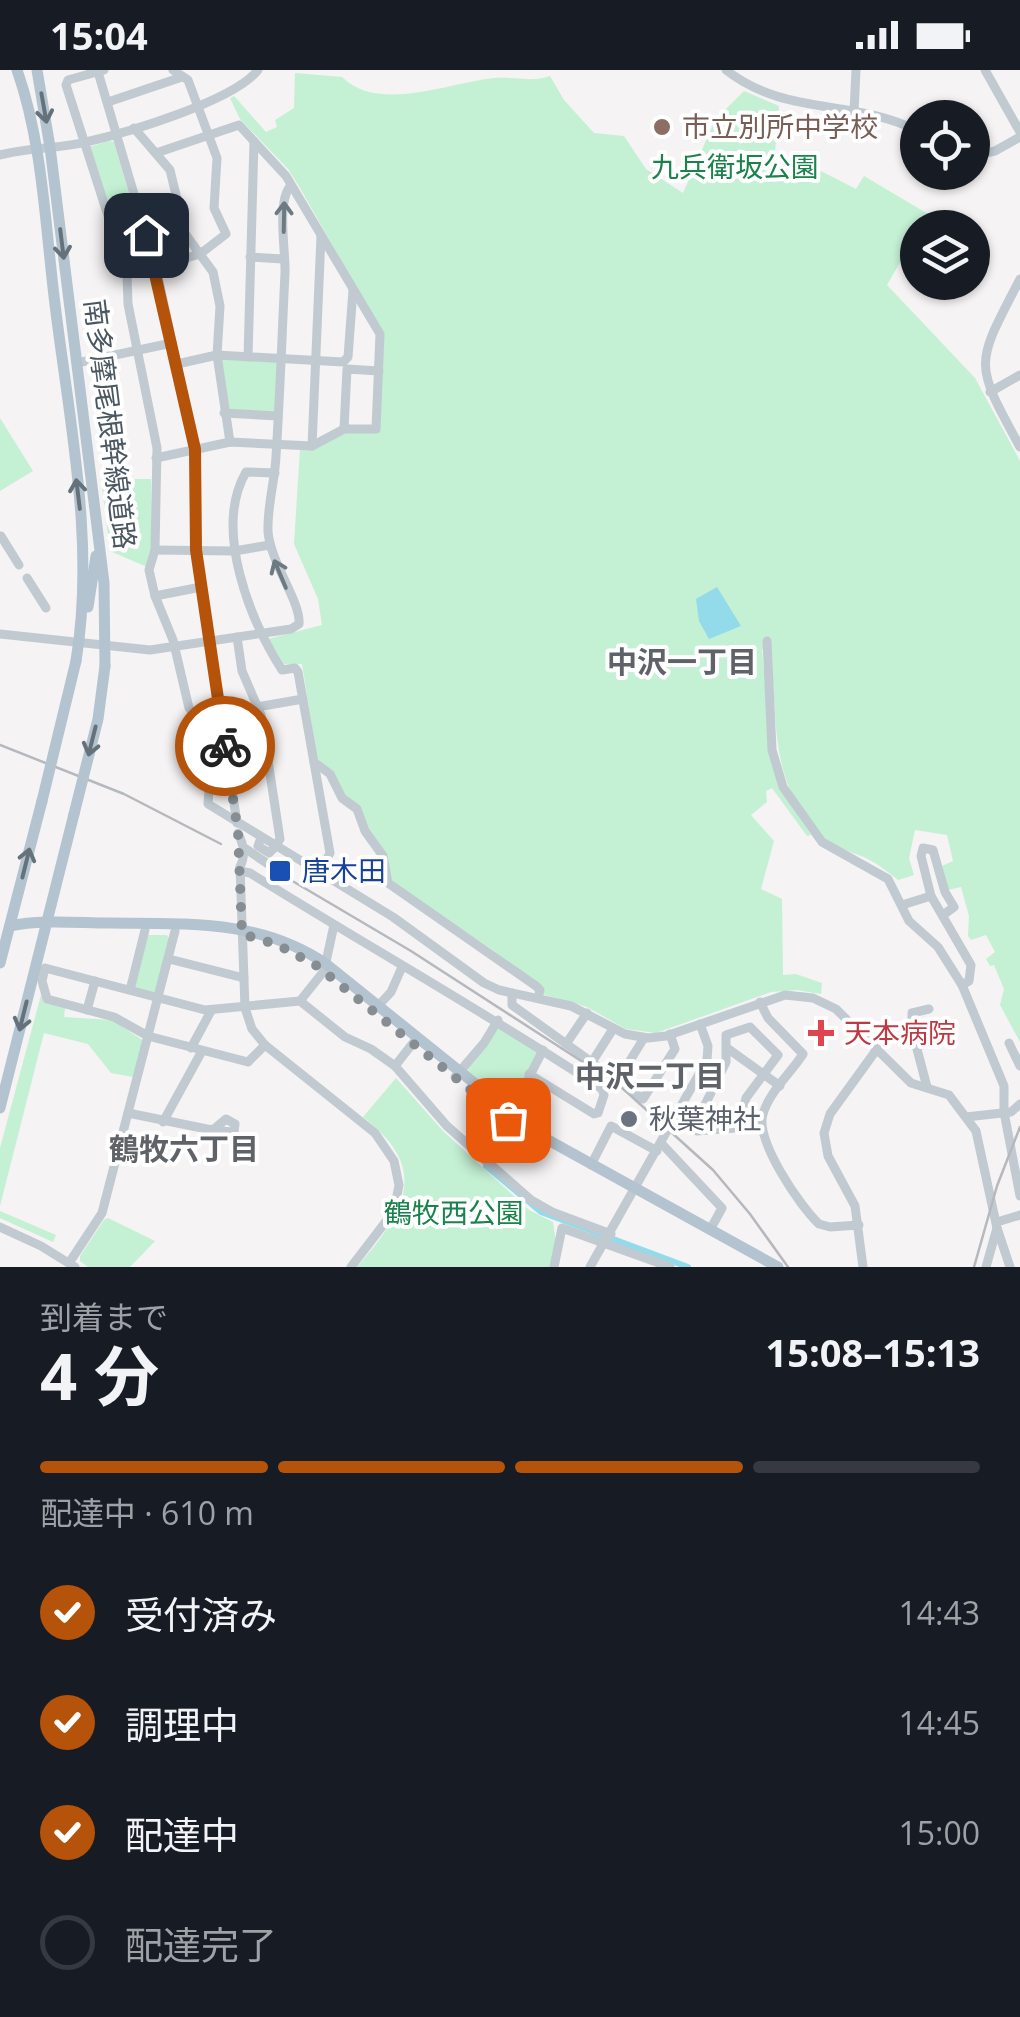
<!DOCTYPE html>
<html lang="ja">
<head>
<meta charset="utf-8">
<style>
  body { margin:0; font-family:"Open Sans","Noto Sans JP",sans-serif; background:#20242c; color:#f1f3f6; height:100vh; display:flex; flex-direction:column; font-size:38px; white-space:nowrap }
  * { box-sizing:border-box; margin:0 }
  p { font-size:32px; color:#9ea1a6 }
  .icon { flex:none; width:55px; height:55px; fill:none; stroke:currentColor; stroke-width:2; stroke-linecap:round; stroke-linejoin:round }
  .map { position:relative; height:1197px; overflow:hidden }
  .drawer { display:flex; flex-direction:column; background:#171b24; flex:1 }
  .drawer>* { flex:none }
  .buttons { position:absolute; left:900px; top:30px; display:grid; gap:20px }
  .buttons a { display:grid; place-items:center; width:90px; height:90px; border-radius:50%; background:#171b24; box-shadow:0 2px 8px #0004; font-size:50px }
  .pin { position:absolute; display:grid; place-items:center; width:85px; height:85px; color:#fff; margin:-42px; border-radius:20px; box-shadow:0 5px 15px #0006 }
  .courier { position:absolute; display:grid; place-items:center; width:100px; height:100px; margin:-50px; border:8px solid #b45309; border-radius:50%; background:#fff; color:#222; box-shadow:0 2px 12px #0007 }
  .head em { font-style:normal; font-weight:700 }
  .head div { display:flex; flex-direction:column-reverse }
  .head { display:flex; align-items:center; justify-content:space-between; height:170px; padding:0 40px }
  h1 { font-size:65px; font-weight:700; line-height:75px }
  .bar { display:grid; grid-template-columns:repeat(4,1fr); gap:15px 10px; align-content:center; height:120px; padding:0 40px }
  .bar i { height:12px; border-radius:8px; background:#363941 }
  .bar .active { background:#b45309 }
  .bar p { grid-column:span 4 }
  ol { padding:0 40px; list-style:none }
  li { display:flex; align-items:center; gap:30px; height:110px }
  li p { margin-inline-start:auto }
  li .icon { padding:10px; border-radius:50%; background:#b45309; color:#fff; stroke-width:4 }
  li:last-child { color:#9ea1a6 }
  li i { width:55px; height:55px; border:5px solid #363941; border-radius:50% }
  .status { display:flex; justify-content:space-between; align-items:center; height:70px; padding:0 50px; background:#171b24; direction:ltr }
  .status svg { height:28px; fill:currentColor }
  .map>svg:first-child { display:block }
  .green { fill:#c4f0d4 }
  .water { fill:#93dbeb }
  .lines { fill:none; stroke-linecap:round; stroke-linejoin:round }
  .canal { stroke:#93dbeb; stroke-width:6 }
  .minor { stroke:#c1cad1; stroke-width:9 }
  .major { stroke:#b4c3d0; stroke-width:11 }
  .rail { stroke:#b5b8bd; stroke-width:2.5 }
  .minor-bridge { stroke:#c1cad1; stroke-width:9 }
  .major-bridge { stroke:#b4c3d0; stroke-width:11 }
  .oneway { stroke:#65727c }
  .oneway2 { stroke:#6e7a82 }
  .done { stroke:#868e93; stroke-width:10; stroke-dasharray:0 18 }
  .route { stroke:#b45309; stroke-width:12 }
  .education-dot { fill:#8d6e63; stroke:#fff; stroke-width:4 }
  .transit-dot { fill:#1a4fb4; stroke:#fff; stroke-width:4 }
  .health-dot { fill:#e0444e; stroke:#fff; stroke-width:4 }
  .worship-dot { fill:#6b7280; stroke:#fff; stroke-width:4 }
  .labels { text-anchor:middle; stroke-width:8; stroke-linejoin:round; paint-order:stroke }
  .education-label { font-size:28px; fill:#785e54; stroke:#fff; text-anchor:start }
  .park-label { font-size:28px; fill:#1a834b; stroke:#fff }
  .street-label { font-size:28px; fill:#4b5760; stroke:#fff }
  .transit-label { font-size:28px; fill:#164399; stroke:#fff; text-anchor:start }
  .health-label { font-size:28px; fill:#be3a42; stroke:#fff; text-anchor:start }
  .worship-label { font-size:28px; fill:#5b616d; stroke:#fff; text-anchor:start }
  .neighbourhood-label { font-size:30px; font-weight:bold; fill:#5f6368; stroke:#fff }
</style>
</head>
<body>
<div class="status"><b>15:04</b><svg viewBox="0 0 49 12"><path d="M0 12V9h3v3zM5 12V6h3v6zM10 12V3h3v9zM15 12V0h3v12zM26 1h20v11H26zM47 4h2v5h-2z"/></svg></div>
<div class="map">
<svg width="1020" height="1197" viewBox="0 0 1020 1197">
  <rect width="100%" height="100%" fill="#f5f3f3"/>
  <g class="green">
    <path d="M295,3L342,7C378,43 448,13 494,8C513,6 532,13 550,6L564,30L594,63L624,66L646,99L683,123L715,50L744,21L779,36L774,93L815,98L856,119L864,106L928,144L887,215L975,308L1020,391V972L1000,935L1004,919L994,895L990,896L986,889L995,882L986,865L971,870L968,866L969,846L961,817L948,820L942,796L953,791L947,765L915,760L909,788L914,805L898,810C888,802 878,794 866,788C852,782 835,778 824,768C766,713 779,648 770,578L762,579L771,692L781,719L811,765L807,766L772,718L766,721L767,732L751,745L774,771L761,819L782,829L783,905L796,904L822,913L821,924L797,920L771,922L656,963L626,959L587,937L542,924L494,881L390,811L359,737L344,725L332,702L317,688L302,594H284L268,569L322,555L318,529L294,474L300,379L344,363L379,362L384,266L300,118L288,99L240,49L230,28L234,26L266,62L277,57L275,50L294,38Z"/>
    <path d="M109,71L114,72L130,127L110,136L107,134L89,77Z"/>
    <path d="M224,288L277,291L275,343L230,341L221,292Z"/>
    <path d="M0,348L33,401L0,421Z"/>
    <path d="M101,409H151L152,482L147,497L110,481Z"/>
    <path d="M148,865H167L169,869L156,921L153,923L135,919L134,915Z"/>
    <path d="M41,925L44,932L65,938L64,947L112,950L144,971L133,1007L111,1003L88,974L44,963L0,1136V1078Z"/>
    <path d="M497,956L538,983L512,1035H508L468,1003L467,997Z"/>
    <path d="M396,1008L443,1061L529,1140L553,1152L556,1173L551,1197H357C403,1143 433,1100 363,1047Z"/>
    <path d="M0,1141L56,1165L53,1172L0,1148Z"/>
    <path d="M108,1148L155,1171L130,1197H88L80,1191V1186L104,1150Z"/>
  </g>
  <path class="water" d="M717,517L741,556L709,569L699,551L696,529Z"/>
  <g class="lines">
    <path class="canal" d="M486,1096L541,1142L688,1197"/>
    <g class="minor">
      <path d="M104,0L68,10L66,15L127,205L128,234L157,378L155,480L149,500L155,526L173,570L189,638L199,652L211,691L208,734L393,847L484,913L499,920L571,936L625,964L648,968L666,966L785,925L813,928L836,939L911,1013L949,1025L976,1061L997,1158L1010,1197"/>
      <path d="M726,0C786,47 854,28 918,61"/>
      <path d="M985,0L1020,62"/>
      <path d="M98,2L157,202L195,379L196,480L237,753"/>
      <path d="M108,32L182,7"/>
      <path d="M854,42L856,0"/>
      <path d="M134,58L170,100L179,137L178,154L213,202L220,236L217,285L230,372"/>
      <path d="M0,85C28,77 58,79 86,72C126,63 234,31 258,0"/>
      <path d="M972,86L995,81L1020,67"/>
      <path d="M107,141L137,133"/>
      <path d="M250,187L283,189"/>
      <path d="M127,205L200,184L226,164L214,138L217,88L188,10L173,0"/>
      <path d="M1020,209C975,296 973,291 1020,377"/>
      <path d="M248,287L254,71"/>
      <path d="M77,293L172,273"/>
      <path d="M177,294L217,285L343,292L348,287L353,220"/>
      <path d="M990,322L1020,305"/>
      <path d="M224,343L278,346"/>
      <path d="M344,359L347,299L379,301"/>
      <path d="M312,376L321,166"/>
      <path d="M156,388L230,372L312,376L344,359H376L380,264L286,106L239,55L156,83"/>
      <path d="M275,403L246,402C213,459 250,550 282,600L295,598L298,602L330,783L319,804"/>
      <path d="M1,466L19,495"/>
      <path d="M155,480L234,481L270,475"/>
      <path d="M27,508L46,538"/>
      <path d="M155,526L201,517"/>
      <path d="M0,564L150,580L291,559L299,554C301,532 271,494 268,462C267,436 275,411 276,386C280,325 282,264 285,203C286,182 276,131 291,115"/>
      <path d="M237,567L242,601L261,645L280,769L275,777"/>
      <path d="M767,571L772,680L783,717L822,772L888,809L909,851L938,877L962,915L1004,1016V1042L1020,1126"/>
      <path d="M257,637L303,629"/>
      <path d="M207,682L265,674"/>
      <path d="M314,692L330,704L342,728L357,739L365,761L383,786L388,813L536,916L540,920L538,928"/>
      <path d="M261,768L258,776L269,783L275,777"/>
      <path d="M246,779L271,796"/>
      <path d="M240,797L245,938L252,959L265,975L375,1063L394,1091L399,1115L394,1141L351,1197"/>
      <path d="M240,801L250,803C367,876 487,943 602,1019L604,1025L598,1043L594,1044L529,1004"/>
      <path d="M902,835L931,826"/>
      <path d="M943,845L954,837L945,822L933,780L923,778L921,786L931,826L971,895L969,911L962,915"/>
      <path d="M169,889L244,908"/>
      <path d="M130,920L145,860"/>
      <path d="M512,923V935L643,1029L675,979L670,964"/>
      <path d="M300,931L324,901L334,855"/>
      <path d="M760,932L768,948L803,984C791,1003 769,1022 763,1044C755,1070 799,1135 819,1154L830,1157L859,1155"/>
      <path d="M378,936L391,922L402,897"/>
      <path d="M87,940L95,911"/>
      <path d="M1009,973L1020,996"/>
      <path d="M566,974L587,943"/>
      <path d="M265,975L248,992L148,966L114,947L47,929L42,911L45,898L205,940L300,931L345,967L371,979L395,996L447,1056L531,1130L552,1142L611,1164"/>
      <path d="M191,978L211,941"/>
      <path d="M727,978L780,1016"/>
      <path d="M592,992L613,959"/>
      <path d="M395,996L413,973"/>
      <path d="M455,1007L484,973L498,950"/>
      <path d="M618,1010L644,968"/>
      <path d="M927,1017L912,960V943L929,939"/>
      <path d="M128,1043L207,1059C216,1060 225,1062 234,1062L235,1054L226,1049L213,1060"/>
      <path d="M966,1047L1011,1042L1020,1034"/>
      <path d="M163,1052L202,981"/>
      <path d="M739,1057L746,1028L778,985L750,957L726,965V992L700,1045L697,1061L761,1056"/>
      <path d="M661,1073L722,1138L710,1160"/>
      <path d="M486,1091L543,980"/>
      <path d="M591,1095L611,1056L657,1081"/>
      <path d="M997,1152L1020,1145"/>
      <path d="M0,1157L41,1176L75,1197"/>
      <path d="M69,1193L102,1143L175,861"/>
      <path d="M554,1197L562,1158L670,1197"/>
      <path d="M590,1197L707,990L708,976L700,954"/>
      <path d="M863,1197L855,1136L828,1086L824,1063L830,1044L877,979"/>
      <path d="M986,1197L997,1158"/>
    </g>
    <g class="major">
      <path d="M17,0C42,71 45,151 54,226C68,346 96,470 76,591"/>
      <path d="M37,0L50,77L104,513L105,596"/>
      <path d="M88,537L96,486"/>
      <path d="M10,856C42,849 78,853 110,853C187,854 260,849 326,894L539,1065L778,1197"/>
      <path d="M0,893L42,731"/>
      <path d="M0,1038L74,744"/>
    </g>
    <g class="rail">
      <path d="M0,675L124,724L221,774"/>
      <path d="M284,806L411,881L620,1016L713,1100L750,1144L788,1197"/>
      <path d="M974,1197L997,1116L1020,1057"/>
    </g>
    <path class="minor-bridge" d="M238,763C244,776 246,784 240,797"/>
    <g class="major-bridge">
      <path d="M42,731L76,591"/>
      <path d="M74,744L98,649L105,596"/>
    </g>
  </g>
  <defs><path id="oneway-shaft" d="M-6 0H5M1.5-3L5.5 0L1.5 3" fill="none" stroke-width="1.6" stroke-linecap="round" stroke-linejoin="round" transform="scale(2.5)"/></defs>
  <g class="oneway">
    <use href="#oneway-shaft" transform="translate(44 38) rotate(80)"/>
    <use href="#oneway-shaft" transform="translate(62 174) rotate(83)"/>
    <use href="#oneway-shaft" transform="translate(78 424) rotate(-97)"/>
    <use href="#oneway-shaft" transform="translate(92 671) rotate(104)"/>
    <use href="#oneway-shaft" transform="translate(26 793) rotate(-76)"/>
    <use href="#oneway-shaft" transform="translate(23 946) rotate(104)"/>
  </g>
  <g class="oneway2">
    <use href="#oneway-shaft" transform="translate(284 147) rotate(-89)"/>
    <use href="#oneway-shaft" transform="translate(280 504) rotate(-113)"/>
  </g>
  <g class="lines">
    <path class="done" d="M225,676L238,762L242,864L278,875L317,896L508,1050"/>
    <path class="route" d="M146,165L195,379L196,480L225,676"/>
  </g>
  <circle class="education-dot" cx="662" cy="57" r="10"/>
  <rect class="transit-dot" x="268" y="789" width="24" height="24" rx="5"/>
  <path class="health-dot" d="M816 948h10v10h10v10h-10v10h-10v-10h-10v-10h10z"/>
  <circle class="worship-dot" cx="629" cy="1049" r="10"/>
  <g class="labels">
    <g class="education-label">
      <text x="682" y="67">市立別所中学校</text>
    </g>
    <g class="park-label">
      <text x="735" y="107">九兵衛坂公園</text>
      <text x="454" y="1153">鶴牧西公園</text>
    </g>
    <g class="street-label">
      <text transform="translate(110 354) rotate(83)" y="10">南多摩尾根幹線道路</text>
    </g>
    <g class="transit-label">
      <text x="302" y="811">唐木田</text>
    </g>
    <g class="health-label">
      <text x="844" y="973">天本病院</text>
    </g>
    <g class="worship-label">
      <text x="649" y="1059">秋葉神社</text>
    </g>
    <g class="neighbourhood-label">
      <text x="682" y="603">中沢一丁目</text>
      <text x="650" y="1017">中沢二丁目</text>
      <text x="184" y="1090">鶴牧六丁目</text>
    </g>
  </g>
</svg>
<div class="buttons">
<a><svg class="icon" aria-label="locate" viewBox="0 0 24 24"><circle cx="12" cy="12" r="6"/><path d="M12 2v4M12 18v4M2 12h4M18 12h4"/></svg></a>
<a><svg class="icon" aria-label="layers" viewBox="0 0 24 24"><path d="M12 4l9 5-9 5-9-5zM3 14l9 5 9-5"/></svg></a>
</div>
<div class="pin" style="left:508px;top:1050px;background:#ea580c"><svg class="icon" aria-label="bag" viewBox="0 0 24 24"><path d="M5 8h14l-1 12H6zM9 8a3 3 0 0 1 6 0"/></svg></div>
<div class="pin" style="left:146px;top:165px;background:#1f2937"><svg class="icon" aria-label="home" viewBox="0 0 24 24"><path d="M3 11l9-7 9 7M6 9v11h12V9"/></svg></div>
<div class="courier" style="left:225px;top:676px"><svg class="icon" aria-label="bike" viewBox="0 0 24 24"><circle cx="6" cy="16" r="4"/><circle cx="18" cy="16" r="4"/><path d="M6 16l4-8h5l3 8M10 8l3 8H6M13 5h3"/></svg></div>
</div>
<section class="drawer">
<div class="head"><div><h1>4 分</h1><p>到着まで</p></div><em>15:08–15:13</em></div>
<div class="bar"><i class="active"></i><i class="active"></i><i class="active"></i><i></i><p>配達中 · 610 m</p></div>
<ol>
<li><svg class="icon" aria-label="check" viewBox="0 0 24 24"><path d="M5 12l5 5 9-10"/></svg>受付済み<p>14:43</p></li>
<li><svg class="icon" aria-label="check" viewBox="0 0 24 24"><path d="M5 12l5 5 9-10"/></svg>調理中<p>14:45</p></li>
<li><svg class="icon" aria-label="check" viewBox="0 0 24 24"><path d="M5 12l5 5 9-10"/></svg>配達中<p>15:00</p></li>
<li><i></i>配達完了</li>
</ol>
</section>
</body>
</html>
